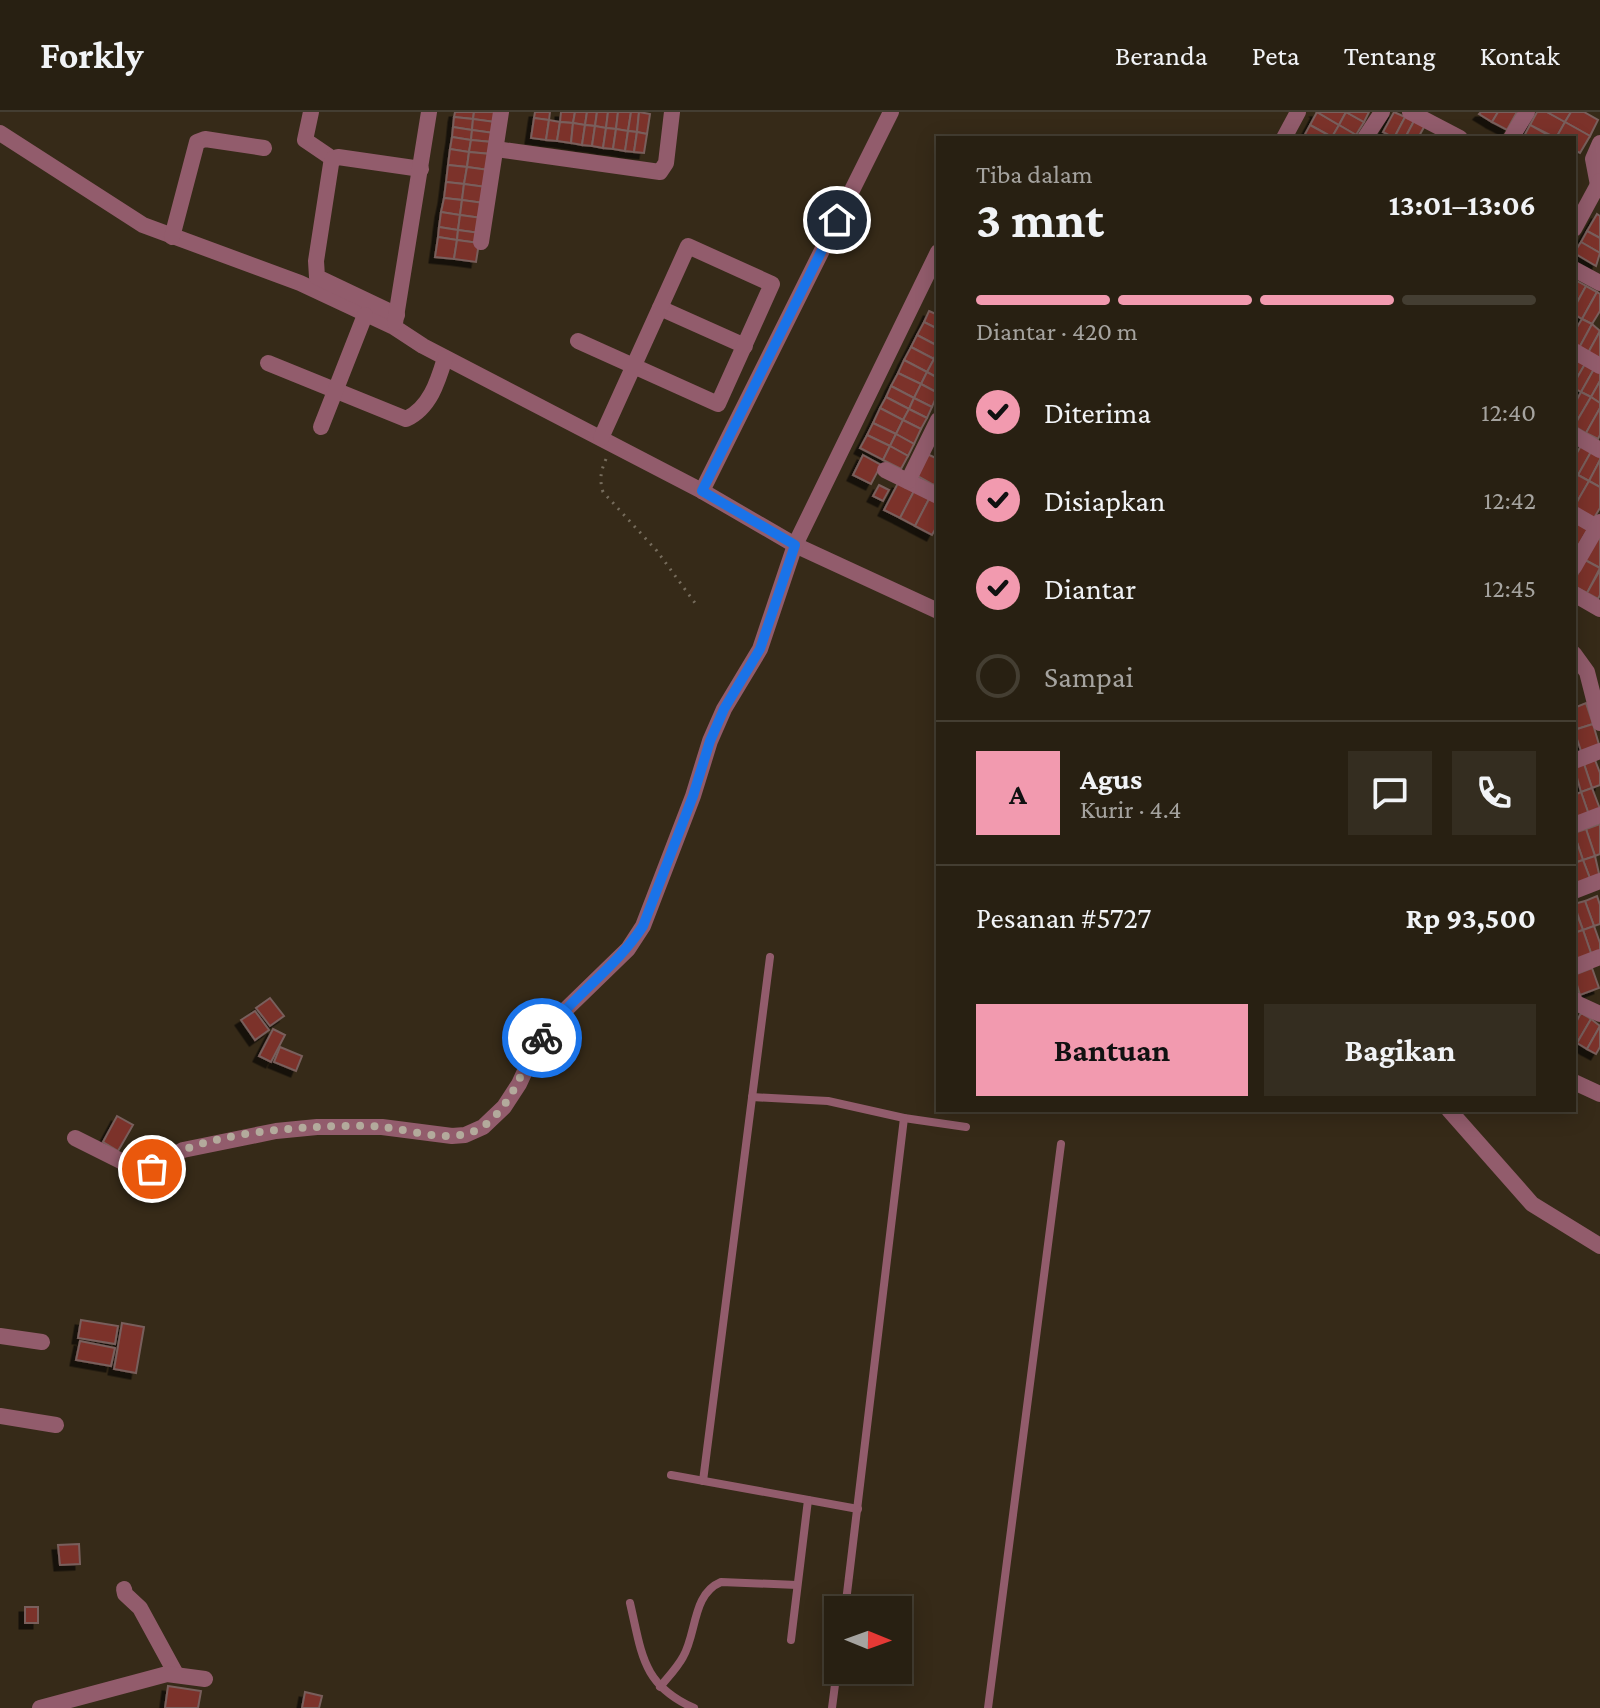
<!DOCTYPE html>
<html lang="id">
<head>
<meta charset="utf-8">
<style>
  body { margin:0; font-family:"Crimson Pro",serif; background:#342d20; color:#f1f3f6; height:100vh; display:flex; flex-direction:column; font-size:30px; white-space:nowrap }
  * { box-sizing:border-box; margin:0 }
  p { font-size:26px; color:#a5a39f }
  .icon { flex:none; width:44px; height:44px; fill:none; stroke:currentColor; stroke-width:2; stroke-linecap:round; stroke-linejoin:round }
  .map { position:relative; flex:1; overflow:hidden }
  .details { position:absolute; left:936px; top:24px; width:640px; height:976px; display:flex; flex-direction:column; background:#282012; border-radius:0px; box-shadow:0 4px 20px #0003,0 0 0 2px #443e32 }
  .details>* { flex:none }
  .needle { width:52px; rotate:91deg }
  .buttons { position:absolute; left:824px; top:1484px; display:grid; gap:16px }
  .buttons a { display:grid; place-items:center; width:88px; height:88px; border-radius:0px; background:#282012; box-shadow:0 4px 20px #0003,0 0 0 2px #443e32; font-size:40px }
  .pin { position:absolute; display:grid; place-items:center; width:68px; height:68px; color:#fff; margin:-34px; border:4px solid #fff; border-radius:50%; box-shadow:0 2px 8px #0007 }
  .courier { position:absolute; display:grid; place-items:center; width:80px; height:80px; margin:-40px; border:6px solid #1a73e8; border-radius:50%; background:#fff; color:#222; box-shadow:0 2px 10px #0007 }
  .headline em { font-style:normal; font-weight:700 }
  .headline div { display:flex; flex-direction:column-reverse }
  .headline { display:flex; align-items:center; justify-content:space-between; height:136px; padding:0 40px }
  h1 { font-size:52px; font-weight:700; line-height:60px }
  .bar { display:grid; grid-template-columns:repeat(4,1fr); gap:12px 8px; align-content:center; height:96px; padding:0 40px }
  .bar i { height:10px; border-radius:6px; background:#443e32 }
  .bar .on { background:#f29aaf }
  .bar p { grid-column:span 4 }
  .line { display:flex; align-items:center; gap:20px; padding:0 40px; border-top:2px solid #443e32 }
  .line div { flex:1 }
  .round { display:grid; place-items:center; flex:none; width:84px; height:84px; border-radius:0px; background:#342d20 }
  ol { padding:0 40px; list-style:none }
  li { display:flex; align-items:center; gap:24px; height:88px }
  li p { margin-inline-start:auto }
  li .icon { padding:8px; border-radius:50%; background:#f29aaf; color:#111; stroke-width:4 }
  li:last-child { color:#a5a39f }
  li i { width:44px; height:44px; border:4px solid #443e32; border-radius:50% }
  .action { display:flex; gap:16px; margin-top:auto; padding:16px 40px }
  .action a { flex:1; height:92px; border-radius:0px; background:#f29aaf; color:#111; font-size:32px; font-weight:700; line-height:92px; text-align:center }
  .action a+a { background:#342d20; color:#f1f3f6 }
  header { display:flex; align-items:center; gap:48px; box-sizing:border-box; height:112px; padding:0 40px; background:#282012; border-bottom:2px solid #443e32 }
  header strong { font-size:38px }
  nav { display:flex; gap:44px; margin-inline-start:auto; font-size:28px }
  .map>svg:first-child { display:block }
  .building { fill:#7b312c; stroke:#795f5c; stroke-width:2; filter:url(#shadow) }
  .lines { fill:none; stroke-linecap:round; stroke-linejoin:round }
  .path { stroke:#766c5c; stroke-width:3; stroke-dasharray:2 6; stroke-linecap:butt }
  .lane { stroke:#925c6c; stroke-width:8 }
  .street { stroke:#925c6c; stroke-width:16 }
  .done { stroke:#b3aa9c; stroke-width:8; stroke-dasharray:0 14.4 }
  .route { stroke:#1a73e8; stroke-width:10 }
</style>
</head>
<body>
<header>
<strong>Forkly</strong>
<nav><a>Beranda</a><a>Peta</a><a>Tentang</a><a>Kontak</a></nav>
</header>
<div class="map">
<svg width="1600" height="1596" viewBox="0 0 1600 1596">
  <defs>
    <filter id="shadow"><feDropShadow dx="-5.5" dy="5.5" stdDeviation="0" flood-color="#0009"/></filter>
  </defs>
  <rect width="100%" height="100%" fill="#362a18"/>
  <g class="building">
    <path d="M455,0H474L473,7L454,5Z"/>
    <path d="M474,0H497L495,10L473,7Z"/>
    <path d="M535,0H550L549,8L534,6Z"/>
    <path d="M561,0H575L573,11L560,10Z"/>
    <path d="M575,0H587L585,13L573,11Z"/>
    <path d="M587,0H597L595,14L585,13Z"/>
    <path d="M597,0H608L606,16L595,14Z"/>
    <path d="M608,0H618L616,17L606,16Z"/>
    <path d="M618,0H631L628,19L616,17Z"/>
    <path d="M631,0H639L637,20L628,19Z"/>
    <path d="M639,0L650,2L647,22L637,20Z"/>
    <path d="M1317,0L1339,13L1332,25L1310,13Z"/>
    <path d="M1317,0H1346L1339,13Z"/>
    <path d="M1346,0L1364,10L1356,23L1339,13Z"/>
    <path d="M1346,0H1369L1364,10Z"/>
    <path d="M1394,0L1405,5L1394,26L1383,20Z"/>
    <path d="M1481,0H1498L1492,10L1479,2Z"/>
    <path d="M1498,0H1517L1507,18L1492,10Z"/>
    <path d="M1537,0H1547L1565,10L1556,26L1530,13Z"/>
    <path d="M1547,0H1571L1565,10Z"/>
    <path d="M1571,0H1584L1598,8L1590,24L1565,10Z"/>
    <path d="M454,5L473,7L472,18L453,15Z"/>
    <path d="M1405,5L1414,9L1405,26H1394Z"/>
    <path d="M534,6L549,8L546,28L531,26Z"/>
    <path d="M473,7L495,10L494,21L472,18Z"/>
    <path d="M549,8L560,10L557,29L546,28Z"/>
    <path d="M1414,9L1424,15L1418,26H1405Z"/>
    <path d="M560,10L573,11L571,31L557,29Z"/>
    <path d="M1565,10L1590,24L1580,41L1574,38V26H1556Z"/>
    <path d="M573,11L585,13L582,33L571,31Z"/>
    <path d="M585,13L595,14L592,34L582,33Z"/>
    <path d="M1310,13L1332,25V26L1304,24Z"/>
    <path d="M1339,13L1356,23L1355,26L1332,25Z"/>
    <path d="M1530,13L1553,26H1523Z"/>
    <path d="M595,14L606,16L603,36L592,34Z"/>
    <path d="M453,15L472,18L471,28L452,25Z"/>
    <path d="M606,16L616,17L613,37L603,36Z"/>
    <path d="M616,17L628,19L625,39L613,37Z"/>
    <path d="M472,18L494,21L492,30L471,28Z"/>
    <path d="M628,19L637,20L634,40L625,39Z"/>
    <path d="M637,20L647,22L644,41L634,40Z"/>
    <path d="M452,25L471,28L469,40L450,37Z"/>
    <path d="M471,28L492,30L491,42L469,40Z"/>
    <path d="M450,37L469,40L467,55L448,53Z"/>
    <path d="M469,40L491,42L489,58L467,55Z"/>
    <path d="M448,53L467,55L464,72L446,70Z"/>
    <path d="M467,55L489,58L486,75L464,72Z"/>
    <path d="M446,70L464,72L462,88L444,86Z"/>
    <path d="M464,72L486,75L484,91L462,88Z"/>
    <path d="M444,86L462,88L460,103L441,100Z"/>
    <path d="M462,88L484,91L482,106L460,103Z"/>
    <path d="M441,100L460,103L458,118L439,115Z"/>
    <path d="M1597,102L1600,104V126L1587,119Z"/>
    <path d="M460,103L482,106L480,121L458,118Z"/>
    <path d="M439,115L458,118L457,128L438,125Z"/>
    <path d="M458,118L480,121L479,131L457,128Z"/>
    <path d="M1587,119L1600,126V141L1581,130Z"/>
    <path d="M438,125L457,128L454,147L435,145Z"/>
    <path d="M457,128L479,131L476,150L454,147Z"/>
    <path d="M1581,130L1600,141L1596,154L1574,141Z"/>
    <path d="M1577,169L1586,174L1574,196V175Z"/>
    <path d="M1586,174L1597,180L1582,207L1574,202V196Z"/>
    <path d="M1597,180L1600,182V199L1592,212L1582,207Z"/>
    <path d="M929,199L938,203V217L924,210Z"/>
    <path d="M1582,207L1592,212L1579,236L1574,233V220Z"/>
    <path d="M924,210L938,217V234L917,223Z"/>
    <path d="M1592,212L1600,219L1588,241L1579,236Z"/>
    <path d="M1600,219V244L1598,247L1588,241Z"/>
    <path d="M917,223L938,234L934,247L911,235Z"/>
    <path d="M911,235L934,247L927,260L904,248Z"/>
    <path d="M934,247L938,249V266L927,260Z"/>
    <path d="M904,248L927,260L921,272L898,261Z"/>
    <path d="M1574,248L1585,252L1574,271Z"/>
    <path d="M1585,252L1594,257L1581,280L1574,276V271Z"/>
    <path d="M1594,257L1600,261V269L1591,285L1581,280Z"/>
    <path d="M927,260L938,266V281L921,272Z"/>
    <path d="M898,261L921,272L914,286L891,274Z"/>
    <path d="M1600,269V291L1591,285Z"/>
    <path d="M921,272L938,281L932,295L914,286Z"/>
    <path d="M891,274L914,286L909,297L886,285Z"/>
    <path d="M1581,280L1591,285L1574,314V293Z"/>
    <path d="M886,285L909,297L903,308L880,296Z"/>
    <path d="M1591,285L1600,291V296L1586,321L1574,314Z"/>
    <path d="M914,286L932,295L927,306L909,297Z"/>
    <path d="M880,296L903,308L896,322L873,311Z"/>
    <path d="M1600,296V323L1598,327L1586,321Z"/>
    <path d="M909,297L927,306L921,317L903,308Z"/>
    <path d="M903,308L921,317L914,332L896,322Z"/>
    <path d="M873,311L896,322L890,334L867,323Z"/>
    <path d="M896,322L914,332L908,344L890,334Z"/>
    <path d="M867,323L890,334L883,348L860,336Z"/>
    <path d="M1582,332L1592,338L1578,363L1574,361V346Z"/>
    <path d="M890,334L908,344L901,357L883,348Z"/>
    <path d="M1592,338L1600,342V348L1589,369L1578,363Z"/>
    <path d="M927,342L938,347V365L934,373L916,363Z"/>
    <path d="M863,343L881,353L871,372L853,363Z"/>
    <path d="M1600,348V375L1589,369Z"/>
    <path d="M1578,363L1589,369L1574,395V369Z"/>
    <path d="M1589,369L1600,375V396L1594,406L1574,395Z"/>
    <path d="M898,371L914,379L900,406L884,398Z"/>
    <path d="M879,373L889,378L883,389L873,384Z"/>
    <path d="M914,379L929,387L915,414L900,406Z"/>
    <path d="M929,387L938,391V412L932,423L915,414Z"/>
    <path d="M1576,410L1588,417L1575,439L1574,414Z"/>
    <path d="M1600,423V456L1585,448Z"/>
    <path d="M1585,448L1600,456L1587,481L1574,474V469Z"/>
    <path d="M1600,458V483L1598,487L1587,481Z"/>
    <path d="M1586,591L1593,612L1574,618V596Z"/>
    <path d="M1593,612L1600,636L1582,642L1574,618Z"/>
    <path d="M1595,648L1600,661V673L1592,676L1584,652Z"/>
    <path d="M1584,652L1592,676L1581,680L1574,655Z"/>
    <path d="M1592,676L1600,697L1589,703L1581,680Z"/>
    <path d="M1581,680L1589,703L1576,707L1574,683Z"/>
    <path d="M1600,712V742L1595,744L1586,717Z"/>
    <path d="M1586,717L1595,744L1583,748L1574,721Z"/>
    <path d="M1574,722L1583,748L1574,751Z"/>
    <path d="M1595,744L1600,766L1591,769L1583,748Z"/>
    <path d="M1583,748L1591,769L1577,774L1574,751Z"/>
    <path d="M1597,784L1600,793V812L1594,814L1585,789Z"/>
    <path d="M1585,789L1594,814L1583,818L1574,792Z"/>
    <path d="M1574,795L1583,818L1574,821Z"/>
    <path d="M1594,814L1600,831V840L1592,844L1583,818Z"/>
    <path d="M1583,818L1592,844L1578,848L1574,837V821Z"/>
    <path d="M1592,856L1599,876L1580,883L1574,863Z"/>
    <path d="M270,886L284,904L270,914L256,896Z"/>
    <path d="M255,899L269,918L255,928L241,908Z"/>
    <path d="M1581,901L1591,907L1577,931L1574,930V914Z"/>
    <path d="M1591,907L1600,914L1587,937L1577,931Z"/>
    <path d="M1600,914V935L1596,942L1587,937Z"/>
    <path d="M273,917L285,923L271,950L259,944Z"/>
    <path d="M280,935L302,944L296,959L274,950Z"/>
    <path d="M117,1004L133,1013L118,1039L103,1030Z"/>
    <path d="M81,1208L118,1214L115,1232L78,1226Z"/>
    <path d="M122,1211L144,1215L136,1261L114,1257Z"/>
    <path d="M80,1229L115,1236L111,1254L76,1248Z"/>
    <path d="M79,1432L80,1452L60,1453L58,1433Z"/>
    <rect x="25" y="1495" width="13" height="16"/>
    <path d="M168,1574L201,1579L198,1596H165Z"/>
    <path d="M305,1580L322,1584L319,1596H302Z"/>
  </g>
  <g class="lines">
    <path class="path" d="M606,347C601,359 599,367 603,380L657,439L695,491"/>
    <g class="lane">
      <path d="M752,985L828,989L904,1006L966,1015"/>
      <path d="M671,1363L858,1397"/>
      <path d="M703,1369L770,845"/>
      <path d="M630,1491C642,1542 642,1573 694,1596"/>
      <path d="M845,1498L904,1006"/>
      <path d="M791,1528L808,1388"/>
      <path d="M660,1575C668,1565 677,1556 683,1545C697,1521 692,1482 721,1470L797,1473"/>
      <path d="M832,1596L838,1549"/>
      <path d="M988,1596L1061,1032"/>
    </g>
    <g class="street">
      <path d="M311,0L305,28L333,47"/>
      <path d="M1410,0L1460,26"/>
      <path d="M0,21L143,113L300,171L394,215L423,234L702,379L795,433L938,499"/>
      <path d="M1284,26L1298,0"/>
      <path d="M1365,26L1382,0"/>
      <path d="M1511,26L1527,0"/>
      <path d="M496,37L660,60L666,51L672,0"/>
      <path d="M1598,73L1593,47L1600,31"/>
      <path d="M1574,117L1600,69"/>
      <path d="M172,125L197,30L205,27L264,36"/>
      <path d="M481,130L501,0"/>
      <path d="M1574,157L1600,171"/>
      <path d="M660,196L745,234"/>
      <path d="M397,203L317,165L316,149L331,52L333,47L338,45L421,57"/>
      <path d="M395,211L429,0"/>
      <path d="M578,229L718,292L772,172L688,134L601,326"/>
      <path d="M1574,239L1600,254"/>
      <path d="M268,251L406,307C430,296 438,269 445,246"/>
      <path d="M321,315L365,203"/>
      <path d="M1574,323L1600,338"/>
      <path d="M885,358L938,384"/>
      <path d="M908,369L938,308"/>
      <path d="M702,379L891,0"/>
      <path d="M1574,402L1600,417"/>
      <path d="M1574,455L1600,410"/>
      <path d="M1574,482L1600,497"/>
      <path d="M1574,542L1587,560L1600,611"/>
      <path d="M1574,649L1600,639"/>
      <path d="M1574,713L1600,703"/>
      <path d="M1574,779L1600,769"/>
      <path d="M1574,855L1600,845"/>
      <path d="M1574,887L1576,891L1600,902"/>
      <path d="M1574,970L1600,982"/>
      <path d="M1449,998L1532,1092L1600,1134"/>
      <path d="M75,1026L129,1053L148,1057L183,1038L276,1019L317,1015H382L452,1024L465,1023L483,1015L504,995L519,972L537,933L555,908L628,837L643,814L693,684L710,629L724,597L760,537L795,433L938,140"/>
      <path d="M0,1224L42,1230"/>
      <path d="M0,1304L56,1313"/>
      <path d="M124,1477L125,1482L140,1496L176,1562"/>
      <path d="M40,1596L167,1562L205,1567"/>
    </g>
  </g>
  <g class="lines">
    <path class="done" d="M152,1057C162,1051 172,1042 183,1038C221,1023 275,1017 316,1015C338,1014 362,1013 384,1015C416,1019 457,1034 485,1013C515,990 521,955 542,926"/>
    <path class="route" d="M542,926C571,885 615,857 643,814L693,684L710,629L724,597L760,537L795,433L702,379L837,108"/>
  </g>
</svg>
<div class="buttons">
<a><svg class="needle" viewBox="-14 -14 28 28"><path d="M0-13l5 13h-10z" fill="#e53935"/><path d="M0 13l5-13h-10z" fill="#a5a39f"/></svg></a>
</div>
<div class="pin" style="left:152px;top:1057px;background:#ea580c"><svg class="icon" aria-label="bag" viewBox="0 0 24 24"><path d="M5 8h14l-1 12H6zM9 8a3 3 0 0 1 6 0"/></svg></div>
<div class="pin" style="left:837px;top:108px;background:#1f2937"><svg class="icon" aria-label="home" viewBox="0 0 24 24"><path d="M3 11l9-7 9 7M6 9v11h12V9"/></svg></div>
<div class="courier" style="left:542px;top:926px"><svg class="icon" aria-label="bike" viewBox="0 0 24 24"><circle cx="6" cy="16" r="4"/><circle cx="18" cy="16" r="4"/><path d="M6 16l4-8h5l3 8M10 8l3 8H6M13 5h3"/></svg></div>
<section class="details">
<div class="headline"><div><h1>3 mnt</h1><p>Tiba dalam</p></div><em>13:01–13:06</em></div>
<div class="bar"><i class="on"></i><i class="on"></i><i class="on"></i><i></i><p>Diantar · 420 m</p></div>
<ol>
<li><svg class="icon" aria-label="check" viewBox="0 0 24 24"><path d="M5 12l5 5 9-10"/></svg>Diterima<p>12:40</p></li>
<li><svg class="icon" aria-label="check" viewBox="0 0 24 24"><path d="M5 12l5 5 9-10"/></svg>Disiapkan<p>12:42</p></li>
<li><svg class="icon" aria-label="check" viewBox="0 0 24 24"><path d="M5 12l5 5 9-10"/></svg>Diantar<p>12:45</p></li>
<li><i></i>Sampai</li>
</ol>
<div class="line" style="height:144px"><b class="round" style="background:#f29aaf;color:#111">A</b><div><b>Agus</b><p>Kurir · 4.4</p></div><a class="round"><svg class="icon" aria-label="chat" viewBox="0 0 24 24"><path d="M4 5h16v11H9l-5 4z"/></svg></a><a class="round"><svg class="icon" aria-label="phone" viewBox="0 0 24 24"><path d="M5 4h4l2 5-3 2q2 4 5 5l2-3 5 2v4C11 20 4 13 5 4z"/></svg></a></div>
<div class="line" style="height:104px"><div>Pesanan #5727</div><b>Rp 93,500</b></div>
<div class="action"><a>Bantuan</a><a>Bagikan</a></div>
</section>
</div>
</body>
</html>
